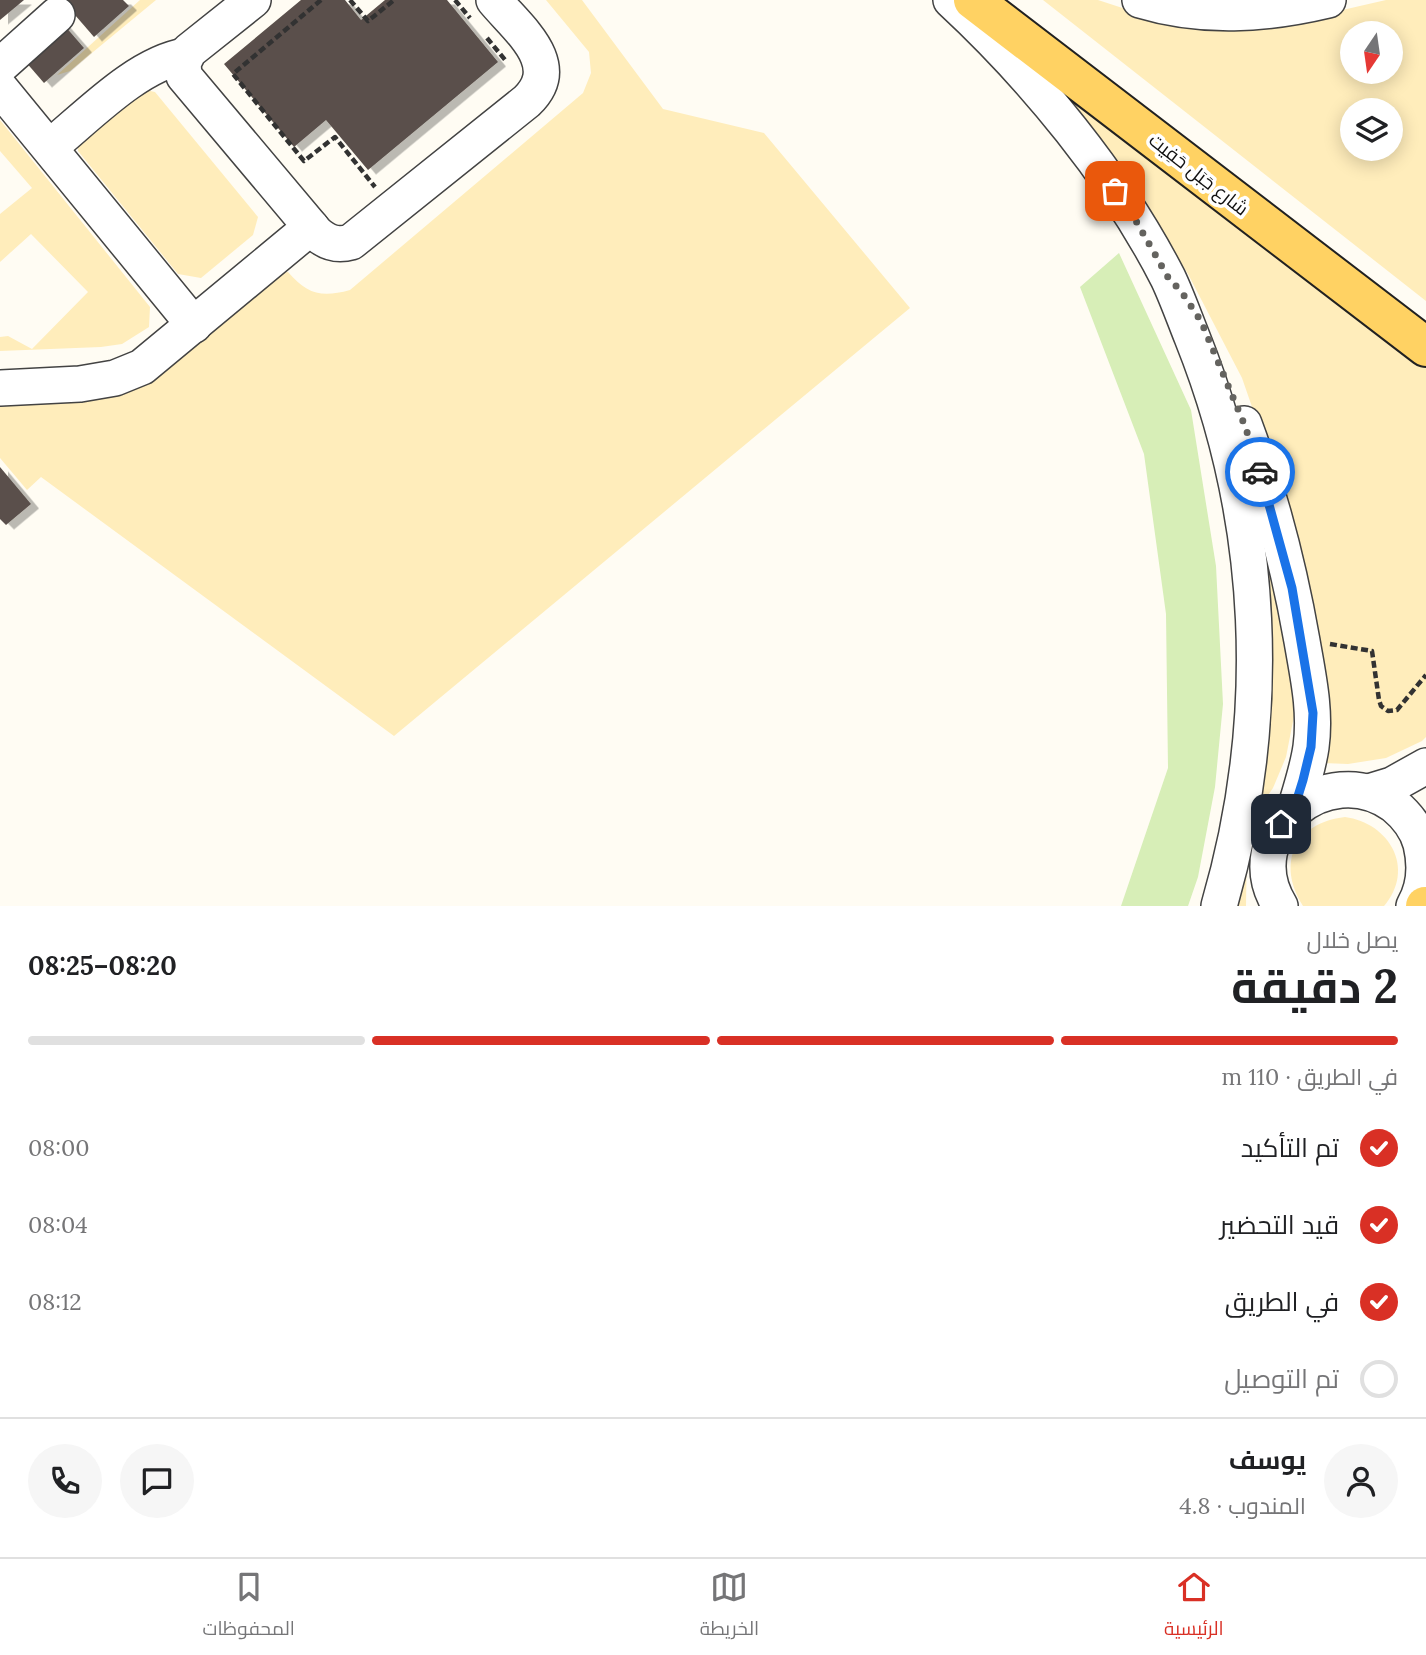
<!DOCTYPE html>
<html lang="ar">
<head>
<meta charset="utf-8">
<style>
  body { margin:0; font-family:Lora,Cairo,serif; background:#f6f6f6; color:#202124; direction:rtl; height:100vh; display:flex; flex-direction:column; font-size:26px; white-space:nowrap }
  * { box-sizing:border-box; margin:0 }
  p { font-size:23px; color:#757577 }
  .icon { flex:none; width:38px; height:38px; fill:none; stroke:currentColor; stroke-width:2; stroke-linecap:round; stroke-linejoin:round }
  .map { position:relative; height:906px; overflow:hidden; direction:ltr }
  .sheet { display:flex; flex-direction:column; background:#fff; flex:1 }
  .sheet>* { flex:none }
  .needle { width:46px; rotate:193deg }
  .tools { position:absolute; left:1340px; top:21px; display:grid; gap:14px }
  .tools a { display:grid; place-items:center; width:63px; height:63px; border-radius:50%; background:#fff; box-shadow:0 4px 18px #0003; font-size:35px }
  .pin { position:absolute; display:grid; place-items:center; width:60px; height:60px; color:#fff; margin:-30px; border-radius:14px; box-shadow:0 4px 10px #0006 }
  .courier { position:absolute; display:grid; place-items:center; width:70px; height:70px; margin:-35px; border:5px solid #1a73e8; border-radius:50%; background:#fff; color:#222; box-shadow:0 2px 9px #0007 }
  .head em { font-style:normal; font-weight:700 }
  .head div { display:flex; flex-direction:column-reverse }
  .head { display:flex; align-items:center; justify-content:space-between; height:119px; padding:0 28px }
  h1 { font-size:46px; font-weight:700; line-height:52px }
  .bar { display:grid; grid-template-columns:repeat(4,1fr); gap:10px 7px; align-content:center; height:84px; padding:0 28px }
  .bar i { height:9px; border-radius:5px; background:#e0e0e0 }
  .bar .on { background:#d93025 }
  .bar p { grid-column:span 4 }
  .line { display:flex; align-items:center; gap:18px; padding:0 28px; border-top:2px solid #e0e0e0 }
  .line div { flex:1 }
  .round { display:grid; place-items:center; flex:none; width:74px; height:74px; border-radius:37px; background:#f6f6f6 }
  ol { padding:0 28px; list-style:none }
  li { display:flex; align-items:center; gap:21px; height:77px }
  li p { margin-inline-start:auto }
  li .icon { padding:7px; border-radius:50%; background:#d93025; color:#fff; stroke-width:4 }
  li:last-child { color:#757577 }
  li i { width:38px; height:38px; border:4px solid #e0e0e0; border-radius:50% }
  .menu { display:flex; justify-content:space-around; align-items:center; height:98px; border-top:2px solid #e0e0e0; background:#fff; font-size:19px; color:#757577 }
  .menu a { display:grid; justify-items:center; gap:4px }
  .menu .on { color:#d93025 }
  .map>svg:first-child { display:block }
  .green { fill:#d7eeb7 }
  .sand { fill:#ffedbb; fill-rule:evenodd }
  .building { fill:#5a504b; filter:url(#shadow) }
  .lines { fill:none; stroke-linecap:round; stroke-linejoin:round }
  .minor-casing { stroke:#434343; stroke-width:38 }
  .major-casing { stroke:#212121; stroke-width:42 }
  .path { stroke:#323232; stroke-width:4.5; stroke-dasharray:7 3.5; stroke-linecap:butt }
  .minor { stroke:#fff; stroke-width:35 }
  .major { stroke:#ffd263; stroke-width:38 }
  .done { stroke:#64635f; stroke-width:7; stroke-dasharray:0 12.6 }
  .route { stroke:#1a73e8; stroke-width:9 }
  .labels { text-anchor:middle; stroke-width:7; stroke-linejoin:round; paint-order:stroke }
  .street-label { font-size:19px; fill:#101010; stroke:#fff }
</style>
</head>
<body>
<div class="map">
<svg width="1426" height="906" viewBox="0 0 1426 906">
  <defs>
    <filter id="shadow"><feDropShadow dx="8" dy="4.5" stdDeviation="0" flood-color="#0004"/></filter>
  </defs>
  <rect width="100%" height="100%" fill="#fffcf3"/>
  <path class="green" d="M1119,253L1191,410L1216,566L1223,704L1215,787L1198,877L1188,906H1121L1168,768L1166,614L1144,454L1080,287Z"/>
  <g class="sand">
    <path d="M140,0H156L70,71L57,75Z"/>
    <path d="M546,0H582L663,109L764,133L910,308L394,736L41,477L27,490L0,458V395L86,396L270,273L288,272C307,294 321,298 350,290L583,93L591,73L589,52Z"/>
    <path d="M1043,0H1098L1147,16L1325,14L1386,0H1426V301ZM1353,33H1391V72H1353ZM1353,110H1391V149H1353Z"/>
    <path d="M1025,53L1426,365V737L1422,741L1386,758L1348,764L1323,763L1276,476L1242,378L1188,274L1118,164Z"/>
    <path d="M132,87L155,92L258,217L253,235L201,278L178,274L78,151V132Z"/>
    <path d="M0,120L150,307L149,327L122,344L101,347L0,351V337L8,336L32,349L88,292L31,234L0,262V214L32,188L0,151Z"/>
    <path d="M1253,535L1273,542L1295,711L1286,757L1273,788L1257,811L1247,839L1246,906H1222Z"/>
    <path d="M1345,817C1389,823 1416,868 1384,906H1303C1276,864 1294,823 1345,817Z"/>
  </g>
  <g class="building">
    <path d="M0,0H24L0,20Z"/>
    <path d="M62,0H123L129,6L94,37Z"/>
    <path d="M301,0H345L361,20L385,0H447L498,62L368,170L326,120L294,147L224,64Z"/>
    <path d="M58,18L84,48L44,83L18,53Z"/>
    <path d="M0,467L31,504L6,525L0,519Z"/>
  </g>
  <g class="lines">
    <defs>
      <g id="minor">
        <path d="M253,0L189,51L183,63L184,76L316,233C327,243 337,246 351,242L527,101C565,64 518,29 494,0"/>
        <path d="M951,0C1033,76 1117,178 1168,278C1177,297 1184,317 1192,337C1265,519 1274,717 1219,906"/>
        <path d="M1140,0C1203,19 1265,15 1328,0"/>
        <path d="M0,66L57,15"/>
        <path d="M0,88L194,325"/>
        <path d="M50,147C87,117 137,64 185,56"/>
        <path d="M0,388L80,384L115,378L142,367L311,227"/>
        <path d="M1244,424C1270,494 1289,567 1302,641C1308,676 1316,711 1311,747C1308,768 1301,789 1295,809"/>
        <path d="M1369,792L1392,785L1426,766"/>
        <path d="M1280,906C1235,834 1326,756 1394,805C1406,815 1417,829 1421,844C1426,865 1425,887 1414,906"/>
      </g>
      <g id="major">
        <path d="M973,0L1426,347"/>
        <path d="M1425,906H1426"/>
      </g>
    </defs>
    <use href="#minor" class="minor-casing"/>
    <use href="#major" class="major-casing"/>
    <g class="path">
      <path d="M321,0L233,74L304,161L335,137L375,187"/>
      <path d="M350,0L368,21L394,0"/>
      <path d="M455,0L470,18"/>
      <path d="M487,38L506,61"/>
      <path d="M1330,644L1372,651L1379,700L1381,706L1388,711L1397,710L1426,675"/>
    </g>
    <use href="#minor" class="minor"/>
    <use href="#major" class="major"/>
  </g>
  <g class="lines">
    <path class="done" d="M1115,191L1131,212L1169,279L1181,291L1201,321L1245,426L1260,472"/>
    <path class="route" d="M1260,472L1292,588L1313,713L1311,747L1303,780L1294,809L1281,824"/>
  </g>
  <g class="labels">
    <g class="street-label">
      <text transform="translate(1199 174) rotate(38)" y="7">شارع جَبَل حَفِيت</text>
    </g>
  </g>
</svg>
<div class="tools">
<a><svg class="needle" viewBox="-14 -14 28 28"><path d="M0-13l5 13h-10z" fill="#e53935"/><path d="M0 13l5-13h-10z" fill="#757577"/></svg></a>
<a><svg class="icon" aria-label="layers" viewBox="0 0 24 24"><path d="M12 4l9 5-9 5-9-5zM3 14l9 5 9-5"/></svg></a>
</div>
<div class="pin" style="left:1115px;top:191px;background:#ea580c"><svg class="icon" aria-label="bag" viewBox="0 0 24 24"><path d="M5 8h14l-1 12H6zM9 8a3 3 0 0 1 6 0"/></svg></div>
<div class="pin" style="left:1281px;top:824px;background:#1f2937"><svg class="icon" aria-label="home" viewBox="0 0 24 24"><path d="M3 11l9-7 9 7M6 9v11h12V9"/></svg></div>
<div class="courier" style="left:1260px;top:472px"><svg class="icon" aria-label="car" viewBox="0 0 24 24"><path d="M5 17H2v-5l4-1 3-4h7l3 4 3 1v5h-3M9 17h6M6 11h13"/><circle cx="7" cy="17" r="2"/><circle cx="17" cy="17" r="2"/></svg></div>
</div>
<section class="sheet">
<div class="head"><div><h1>2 دقيقة</h1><p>يصل خلال</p></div><em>08:20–08:25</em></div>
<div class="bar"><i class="on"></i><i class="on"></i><i class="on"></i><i></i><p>في الطريق · 110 m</p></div>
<ol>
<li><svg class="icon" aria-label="check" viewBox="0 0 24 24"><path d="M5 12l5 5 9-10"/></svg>تم التأكيد<p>08:00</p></li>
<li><svg class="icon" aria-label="check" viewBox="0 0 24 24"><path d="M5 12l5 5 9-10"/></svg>قيد التحضير<p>08:04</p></li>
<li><svg class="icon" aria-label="check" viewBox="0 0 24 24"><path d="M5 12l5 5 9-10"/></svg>في الطريق<p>08:12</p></li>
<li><i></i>تم التوصيل</li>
</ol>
<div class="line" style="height:126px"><a class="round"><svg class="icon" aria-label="person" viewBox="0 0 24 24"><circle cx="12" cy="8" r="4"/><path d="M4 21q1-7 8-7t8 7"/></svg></a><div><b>يوسف</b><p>المندوب · 4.8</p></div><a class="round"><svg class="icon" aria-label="chat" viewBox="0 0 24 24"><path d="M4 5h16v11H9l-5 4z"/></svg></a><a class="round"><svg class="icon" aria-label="phone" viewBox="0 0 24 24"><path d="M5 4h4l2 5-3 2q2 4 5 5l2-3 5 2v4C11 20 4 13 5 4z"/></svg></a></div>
</section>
<nav class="menu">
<a class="on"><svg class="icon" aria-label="home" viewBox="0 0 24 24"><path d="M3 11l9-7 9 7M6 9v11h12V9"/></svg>الرئيسية</a>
<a><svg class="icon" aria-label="map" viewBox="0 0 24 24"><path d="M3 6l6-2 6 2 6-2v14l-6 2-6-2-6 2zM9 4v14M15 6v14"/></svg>الخريطة</a>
<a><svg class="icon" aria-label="saved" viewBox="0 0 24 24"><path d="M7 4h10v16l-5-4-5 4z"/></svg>المحفوظات</a>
</nav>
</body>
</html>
